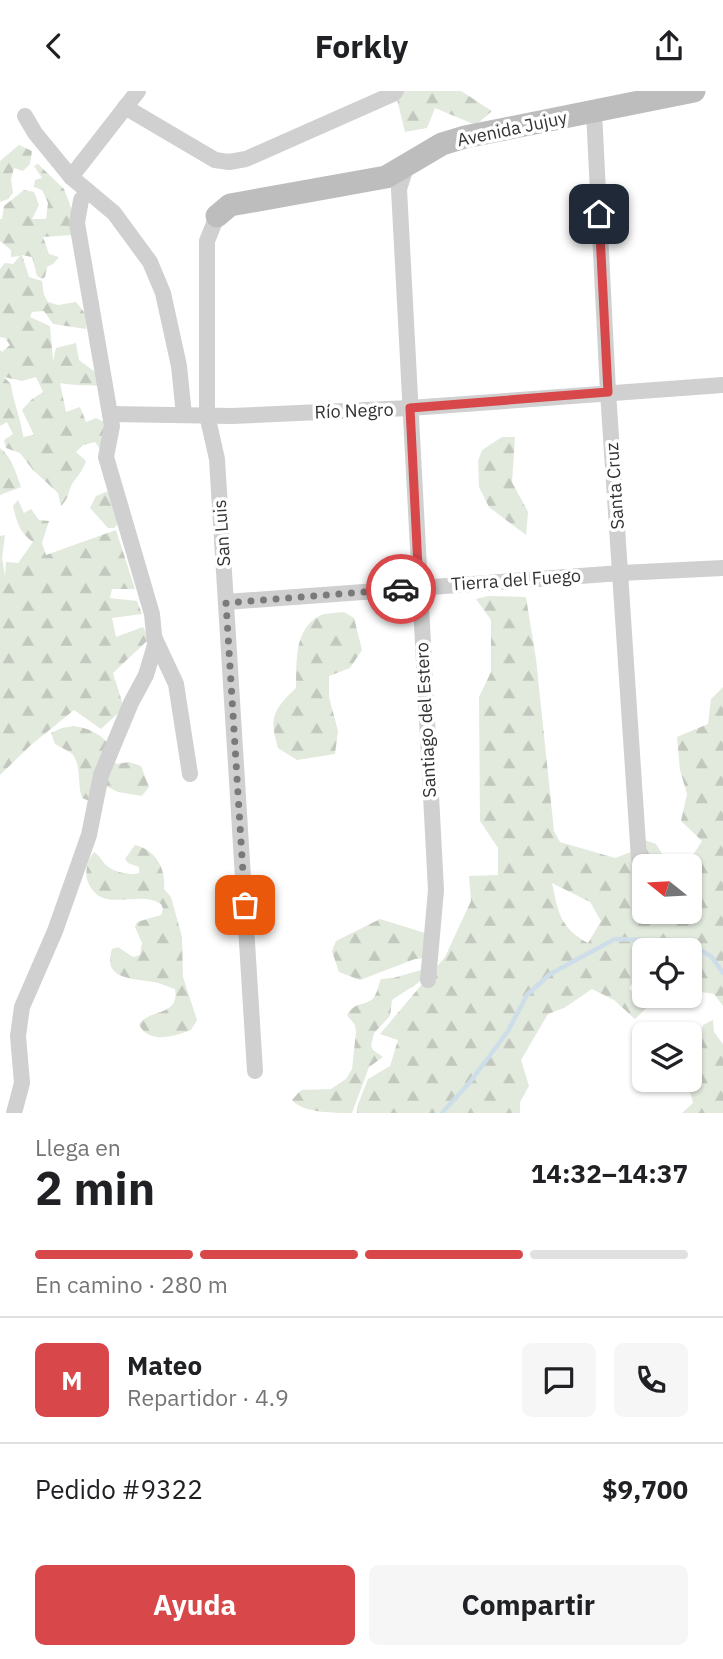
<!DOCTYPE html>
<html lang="es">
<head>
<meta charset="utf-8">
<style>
  body { margin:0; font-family:"IBM Plex Sans",sans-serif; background:#f6f6f6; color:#202124; height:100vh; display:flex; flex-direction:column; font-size:26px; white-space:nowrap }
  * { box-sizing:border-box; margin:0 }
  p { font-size:23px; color:#757577 }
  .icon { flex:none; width:38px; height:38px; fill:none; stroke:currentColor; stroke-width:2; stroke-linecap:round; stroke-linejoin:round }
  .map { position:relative; height:1022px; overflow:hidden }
  .panel { display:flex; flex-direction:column; background:#fff; flex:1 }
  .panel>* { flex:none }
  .needle { width:46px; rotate:288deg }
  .fabs { position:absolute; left:632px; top:763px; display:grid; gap:14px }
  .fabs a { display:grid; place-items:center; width:70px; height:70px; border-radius:10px; background:#fff; box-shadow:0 2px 5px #0004; font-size:35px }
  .pin { position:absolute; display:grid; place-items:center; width:60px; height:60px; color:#fff; margin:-30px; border-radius:14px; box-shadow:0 4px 10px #0006 }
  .courier { position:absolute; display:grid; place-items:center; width:70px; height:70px; margin:-35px; border:5px solid #d84749; border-radius:50%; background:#fff; color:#222; box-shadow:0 2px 9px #0007 }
  .head em { font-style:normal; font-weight:700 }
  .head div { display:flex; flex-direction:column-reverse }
  .head { display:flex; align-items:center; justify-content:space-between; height:119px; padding:0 35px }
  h1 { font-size:46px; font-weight:700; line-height:52px }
  .bar { display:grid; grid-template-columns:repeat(4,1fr); gap:10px 7px; align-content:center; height:84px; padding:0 35px }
  .bar i { height:9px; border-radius:5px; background:#e0e0e0 }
  .bar .on { background:#d84749 }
  .bar p { grid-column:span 4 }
  .line { display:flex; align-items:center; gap:18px; padding:0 35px; border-top:2px solid #e0e0e0 }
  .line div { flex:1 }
  .round { display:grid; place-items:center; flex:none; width:74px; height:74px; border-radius:10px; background:#f6f6f6 }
  .cta { display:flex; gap:14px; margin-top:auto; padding:14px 35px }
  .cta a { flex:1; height:80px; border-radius:10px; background:#d84749; color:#fff; font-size:28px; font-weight:700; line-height:80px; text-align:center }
  .cta a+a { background:#f6f6f6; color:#202124 }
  header { display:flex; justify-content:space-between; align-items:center; height:91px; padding:0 35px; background:#fff; font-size:32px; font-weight:700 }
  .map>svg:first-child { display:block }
  .forest { fill:url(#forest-firs); fill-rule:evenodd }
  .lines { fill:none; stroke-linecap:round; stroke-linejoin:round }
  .stream { stroke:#cedee9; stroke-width:4.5 }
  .street { stroke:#d0d0d0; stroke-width:16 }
  .secondary { stroke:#bdbdbd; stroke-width:23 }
  .done { stroke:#7a7a7a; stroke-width:7; stroke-dasharray:0 12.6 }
  .route { stroke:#d84749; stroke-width:9 }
  .labels { text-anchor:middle; stroke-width:7; stroke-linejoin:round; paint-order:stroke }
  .street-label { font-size:18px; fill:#333; stroke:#fff }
</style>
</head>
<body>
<header><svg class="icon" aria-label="back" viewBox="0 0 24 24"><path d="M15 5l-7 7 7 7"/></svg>Forkly<svg class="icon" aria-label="share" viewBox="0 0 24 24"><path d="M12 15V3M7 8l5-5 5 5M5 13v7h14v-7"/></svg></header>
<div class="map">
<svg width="723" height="1022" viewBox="0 0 723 1022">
  <defs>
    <pattern id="forest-firs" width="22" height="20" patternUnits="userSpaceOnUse" patternTransform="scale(1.75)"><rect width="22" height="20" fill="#e2e9dd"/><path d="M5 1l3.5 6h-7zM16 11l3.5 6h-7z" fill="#c2c8be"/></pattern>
  </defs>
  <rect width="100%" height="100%" fill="#fff"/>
  <g class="forest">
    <path d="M395,0H461L492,20L476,34L435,17L427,37L405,41Z"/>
    <path d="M19,54L32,60L30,73L23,80L14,77L11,88L13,102L8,108L0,111V70Z"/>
    <path d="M38,73L64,98L77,132L73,144L43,146L49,163L59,166L53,173L47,176L45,186L42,188L37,185L32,166L22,164L29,186L42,190L44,204L48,211L58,214L76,211L88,226L86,238L53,233L44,220L32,221L30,226L50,235L53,270L56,257L76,252L79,269L95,281L105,295C89,294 75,295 60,292L66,321L80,316L86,331L96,327L112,335L101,359L95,351L83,354L76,361L86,370C82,382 76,386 71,395C67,405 69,406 61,415L58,402L33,379L20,362L6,357L4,349L13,343L7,331L0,335V259L2,261L10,254L5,247L0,246V178L5,172L13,173L20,165L11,166V159L0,150V128H2L4,115L24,99L34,101L39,114L32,128H46L48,112L42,99L34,96L35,89L42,87L34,75ZM4,286L22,290L36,286L43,301L31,309L22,319L34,344L23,346C21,327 13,311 11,293Z"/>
    <path d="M502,346H515L512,391L528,421L526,444L489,416L479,396L478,370L482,359Z"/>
    <path d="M0,357C12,366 16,382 21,396L0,404Z"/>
    <path d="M108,400L119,425L117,434L114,437H108L90,417L96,405Z"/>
    <path d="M18,409L24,422L31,418L39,429L49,430L42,452L46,464L116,439L135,498H112L110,507L137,510L142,523L112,527L116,546L143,536L149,548L113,582L124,617L101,638L74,619L31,654L0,684V445L5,444L2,467L5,485L6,471L18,472L33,451C19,441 17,431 13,415Z"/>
    <path d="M488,505L526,506L536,568L554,740L560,751L615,767L631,761L636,746L656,753L669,775H644V821H690V775H675L691,767L702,750L681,730L687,703L680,679L677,646L708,633L711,608L723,596V915L714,903L695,900L690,897V859H644V883H639L629,897L646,917L635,928L614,909L592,898L564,917L548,923L521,969L529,995L520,1011V1022H357V1016L368,988L390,975L398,949L380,943L445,866L471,810L469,785L498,784V757L480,730L479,606L491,581V529L476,508ZM552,792L590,811L601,830L588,852C560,837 558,821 552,792Z"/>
    <path d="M344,521L354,527L362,559L350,577L329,585V606L338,640L335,663L297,669L278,657C269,626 273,619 296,597C297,571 293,538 321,524C327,522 337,522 344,521Z"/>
    <path d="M73,635C87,636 102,644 111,655L108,666L117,673L129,671L141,675L149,696L142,705L118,701L108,696L97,700L92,711L82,707C77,693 82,672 71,662C67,659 60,656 55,653L51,642L62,637Z"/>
    <path d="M135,754C156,759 166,778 164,798L171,806L182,846L183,886L197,929L191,939C175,945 148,954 139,933C150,918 180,925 175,898C168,896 161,892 154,891C132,887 102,889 112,858L118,856L133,866L140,864L142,852L135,836L137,831L161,824L163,818L161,813C138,797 99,826 87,788C85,779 88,768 94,761C100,765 101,769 106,774C113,781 130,785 139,782V776L128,772L125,768Z"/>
    <path d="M380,828L425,842L437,866L415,868L360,889L339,881L332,860L336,850Z"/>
    <path d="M421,879L425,883L418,892L392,909L390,925L374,942L371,954L373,959L383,966L369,976L352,1022C335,1022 302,1022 292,1009L301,999L331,998L346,988L352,978L356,941L355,934L347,924C356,910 361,916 371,909C377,906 378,894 381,888L393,887Z"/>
    <path d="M713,929L714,941L723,953V1022H682L693,1012L687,989H690L693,975L702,968L700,945L703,934Z"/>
  </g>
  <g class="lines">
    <path class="stream" d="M442,1022L470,991L508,940L527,904L550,883L615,848L685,850L712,866L723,882"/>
    <g class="street">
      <path d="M125,16L215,69L229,71L246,68L393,3L396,0"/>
      <path d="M594,21L608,301L639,768"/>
      <path d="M25,25L35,42L71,86L114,122L150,171L163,202L179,275L184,324"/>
      <path d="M406,76L399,98L436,799L428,889"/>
      <path d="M71,86L138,0"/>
      <path d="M217,125L207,150V324L217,368L255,980"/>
      <path d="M110,323L232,325L410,317L723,294"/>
      <path d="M226,511L621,482L723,477"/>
      <path d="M155,548L176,593L190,683"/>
      <path d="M14,1022L22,992L18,945L22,916L55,840L89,744L101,684L131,612L146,584L155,554L152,523L106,366L112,335L77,132L81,109L88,100"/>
    </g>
    <path class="secondary" d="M217,125L230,114L386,86L442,53L465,46L694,0"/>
  </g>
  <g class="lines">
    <path class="done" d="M245,814L226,512L401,498"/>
    <path class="route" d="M401,498L419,496L410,317L608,301L599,123"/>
  </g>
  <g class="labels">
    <g class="street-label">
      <text transform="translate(512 38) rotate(-12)" y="6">Avenida Jujuy</text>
      <text transform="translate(354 320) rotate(-2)" y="6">Río Negro</text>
      <text transform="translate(615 395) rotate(-94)" y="6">Santa Cruz</text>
      <text transform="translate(222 442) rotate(-94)" y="6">San Luis</text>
      <text transform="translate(516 489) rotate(-4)" y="6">Tierra del Fuego</text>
      <text transform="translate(426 629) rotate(-93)" y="6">Santiago del Estero</text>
    </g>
  </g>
</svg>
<div class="fabs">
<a><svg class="needle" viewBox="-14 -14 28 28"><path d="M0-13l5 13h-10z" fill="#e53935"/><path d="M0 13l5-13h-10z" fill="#757577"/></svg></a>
<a><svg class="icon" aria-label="locate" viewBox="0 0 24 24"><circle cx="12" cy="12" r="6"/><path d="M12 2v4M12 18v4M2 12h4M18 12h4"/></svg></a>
<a><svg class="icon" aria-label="layers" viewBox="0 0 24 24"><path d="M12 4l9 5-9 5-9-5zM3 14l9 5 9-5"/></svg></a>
</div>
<div class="pin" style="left:245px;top:814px;background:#ea580c"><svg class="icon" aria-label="bag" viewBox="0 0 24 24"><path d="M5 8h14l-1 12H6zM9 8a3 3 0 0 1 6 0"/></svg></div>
<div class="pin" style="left:599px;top:123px;background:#1f2937"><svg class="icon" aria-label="home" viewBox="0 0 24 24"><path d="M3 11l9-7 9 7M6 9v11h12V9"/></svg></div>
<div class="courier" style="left:401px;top:498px"><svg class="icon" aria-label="car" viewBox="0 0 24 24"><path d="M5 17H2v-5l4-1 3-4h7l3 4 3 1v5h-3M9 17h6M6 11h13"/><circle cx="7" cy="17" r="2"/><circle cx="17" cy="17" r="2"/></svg></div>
</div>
<section class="panel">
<div class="head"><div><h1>2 min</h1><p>Llega en</p></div><em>14:32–14:37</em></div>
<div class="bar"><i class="on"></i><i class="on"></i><i class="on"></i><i></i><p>En camino · 280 m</p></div>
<div class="line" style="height:126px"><b class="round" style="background:#d84749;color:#fff">M</b><div><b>Mateo</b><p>Repartidor · 4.9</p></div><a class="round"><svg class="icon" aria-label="chat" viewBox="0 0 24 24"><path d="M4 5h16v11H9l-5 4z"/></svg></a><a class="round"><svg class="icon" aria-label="phone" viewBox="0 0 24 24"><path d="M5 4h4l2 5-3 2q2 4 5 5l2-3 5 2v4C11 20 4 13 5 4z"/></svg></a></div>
<div class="line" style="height:91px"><div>Pedido #9322</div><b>$9,700</b></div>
<div class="cta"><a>Ayuda</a><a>Compartir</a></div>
</section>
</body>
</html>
